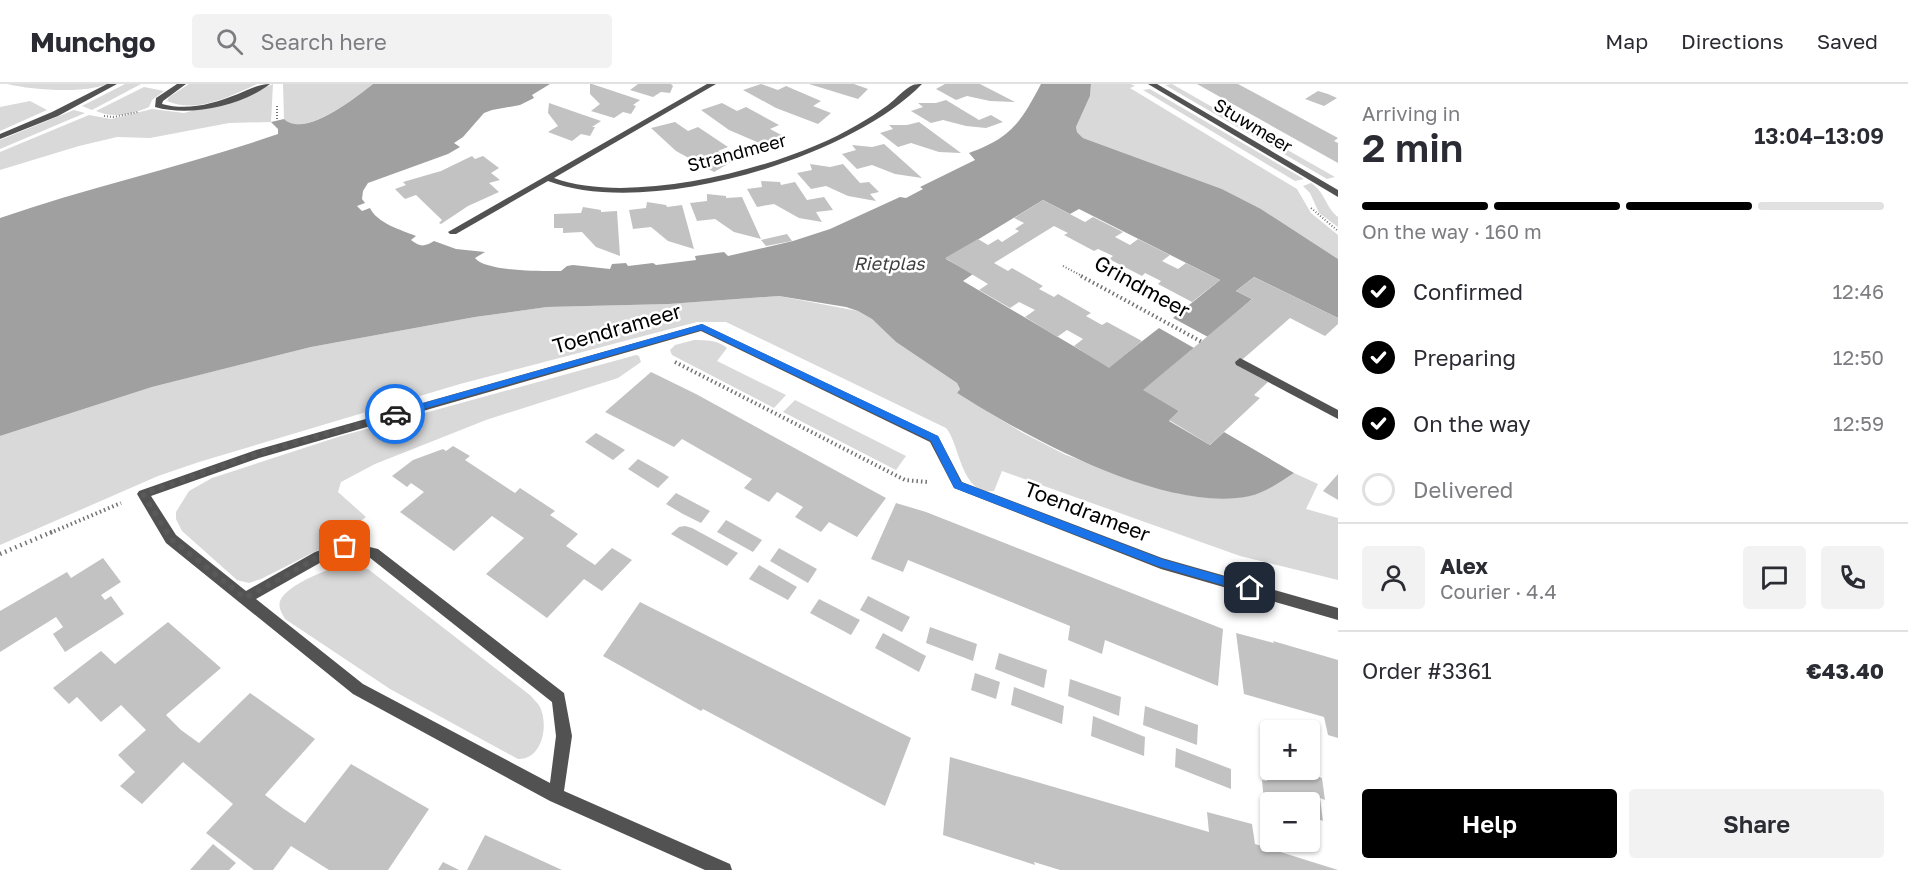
<!DOCTYPE html>
<html lang="en">
<head>
<meta charset="utf-8">
<style>
  body { margin:0; font-family:"Golos Text",sans-serif; background:#f2f2f3; color:#2b2b33; height:100vh; display:flex; flex-direction:column; font-size:22px; white-space:nowrap }
  * { box-sizing:border-box; margin:0 }
  p { font-size:20px; color:#7c7c81 }
  .icon { flex:none; width:33px; height:33px; fill:none; stroke:currentColor; stroke-width:2; stroke-linecap:round; stroke-linejoin:round }
  .map { position:relative; flex:1; overflow:hidden }
  .sheet { display:flex; flex-direction:column; background:#fff; width:570px }
  .sheet>* { flex:none }
  .controls { position:absolute; left:1260px; top:636px; display:grid; gap:12px }
  .controls a { display:grid; place-items:center; width:60px; height:60px; border-radius:6px; background:#fff; box-shadow:0 2px 4px #0004; font-size:30px }
  .pin { position:absolute; display:grid; place-items:center; width:51px; height:51px; color:#fff; margin:-26px; border-radius:12px; box-shadow:0 3px 9px #0006 }
  .courier { position:absolute; display:grid; place-items:center; width:60px; height:60px; margin:-30px; border:4px solid #1a73e8; border-radius:50%; background:#fff; color:#222; box-shadow:0 2px 8px #0007 }
  .overview em { font-style:normal; font-weight:600 }
  .overview div { display:flex; flex-direction:column-reverse }
  .overview { display:flex; align-items:center; justify-content:space-between; height:102px; padding:0 24px }
  h1 { font-size:39px; font-weight:600; line-height:45px }
  .bar { display:grid; grid-template-columns:repeat(4,1fr); gap:9px 6px; align-content:center; height:72px; padding:0 24px }
  .bar i { height:8px; border-radius:4px; background:#e1e1e2 }
  .bar .on { background:#000 }
  .bar p { grid-column:span 4 }
  .line { display:flex; align-items:center; gap:15px; padding:0 24px; border-top:2px solid #e1e1e2 }
  .line div { flex:1 }
  .round { display:grid; place-items:center; flex:none; width:63px; height:63px; border-radius:6px; background:#f2f2f3 }
  ol { padding:0 24px; list-style:none }
  li { display:flex; align-items:center; gap:18px; height:66px }
  li p { margin-inline-start:auto }
  li .icon { padding:6px; border-radius:50%; background:#000; color:#fff; stroke-width:4 }
  li:last-child { color:#7c7c81 }
  li i { width:33px; height:33px; border:3px solid #e1e1e2; border-radius:50% }
  .primary-button { display:flex; gap:12px; margin-top:auto; padding:12px 24px }
  .primary-button a { flex:1; height:69px; border-radius:6px; background:#000; color:#fff; font-size:24px; font-weight:600; line-height:69px; text-align:center }
  .primary-button a+a { background:#f2f2f3; color:#2b2b33 }
  header { display:flex; align-items:center; gap:36px; box-sizing:border-box; height:84px; padding:0 30px; background:#fff; border-bottom:2px solid #e1e1e2 }
  header strong { font-size:28px }
  nav { display:flex; gap:33px; margin-inline-start:auto; font-size:21px }
  .search { width:420px; height:54px; background:#f2f2f3; display:flex; align-items:center; gap:15px; box-sizing:border-box; padding:0 21px; border-radius:6px; color:#7c7c81; font-size:22px }
  main { display:flex; flex:1; min-height:0 }
  .map>svg:first-child { display:block }
  .green { fill:#d9d9d9 }
  .water { fill:#a0a0a0 }
  .building { fill:#c2c2c2 }
  .lines { fill:none; stroke-linecap:round; stroke-linejoin:round }
  .path-far2 { stroke:#747474; stroke-width:2; stroke-dasharray:1 2; stroke-linecap:butt }
  .path-far1 { stroke:#747474; stroke-width:4; stroke-dasharray:1.5 3; stroke-linecap:butt }
  .path { stroke:#747474; stroke-width:4.5; stroke-dasharray:1.5 4; stroke-linecap:butt }
  .service { fill:#525252; fill-rule:evenodd }
  .minor { fill:#525252; fill-rule:evenodd }
  .route { fill:#1a73e8 }
  .done { stroke:#595959; stroke-width:6; stroke-dasharray:0 10.8 }
  .labels { text-anchor:middle; stroke-width:5; stroke-linejoin:round; paint-order:stroke }
  .far-street-label { font-size:18px; fill:#000; stroke:#fff }
  .far-water-label { font-size:18px; font-style:italic; fill:#414141; stroke:#fff }
  .street-label { font-size:21px; fill:#000; stroke:#fff }
</style>
</head>
<body>
<header>
<strong>Munchgo</strong>
<div class="search"><svg class="icon" aria-label="search" viewBox="0 0 24 24"><circle cx="10" cy="10" r="6"/><path d="M15 15l6 6"/></svg>Search here</div>
<nav><a>Map</a><a>Directions</a><a>Saved</a></nav>
</header>
<main>
<div class="map">
<svg width="1338" height="786" viewBox="0 0 1338 786">
  <rect width="100%" height="100%" fill="#fff"/>
  <g class="green">
    <path d="M7,0H107C84,10 32,6 7,0Z"/>
    <path d="M125,0H141L92,26L82,22Z"/>
    <path d="M189,0H257C231,12 196,30 167,17L169,13Z"/>
    <path d="M273,0L271,38L229,39L150,54L117,53L79,62L0,86V68L89,31L111,35L152,25L184,29L243,13Z"/>
    <path d="M283,0H373C356,13 304,55 284,35Z"/>
    <path d="M1091,0H1131L1135,2L1130,4L1297,105L1311,129L1338,151V175L1261,125L1222,105L1083,54L1077,48L1076,43L1090,12Z"/>
    <path d="M1172,0L1335,93L1327,95L1165,1Z"/>
    <path d="M144,3L164,7L152,16L149,23C132,30 114,35 96,27Z"/>
    <path d="M1150,5L1304,95L1295,97L1143,6Z"/>
    <path d="M30,17L47,26L0,47V23Z"/>
    <path d="M74,26L85,29L0,65V56Z"/>
    <path d="M1311,99C1325,108 1326,124 1338,133V143L1319,129L1310,109L1303,102Z"/>
    <path d="M779,212L858,227L872,235L896,258L957,299L960,305L957,309L1023,349L1066,371L1179,410L1250,412L1294,389L1318,400L1306,425L1338,434V496L1240,472L1002,387L994,407C961,412 960,360 946,344L726,238H697L460,300L199,378L158,392L0,461V352L152,303L235,282L311,263L475,233L547,223L669,220Z"/>
    <path d="M694,256C706,256 718,256 727,264L717,277L786,311L774,324L672,271L670,266L675,261Z"/>
    <path d="M636,271L639,272L641,278L618,294L486,336L375,380L341,398L338,408L366,433L330,460L261,495L249,499L237,496L182,447L176,435V428L189,407L212,394L341,352Z"/>
    <path d="M795,316L906,372L896,386L783,328Z"/>
    <path d="M350,481L368,485L531,612C533,615 538,619 540,623C549,642 542,676 518,675L390,605L285,535C282,529 278,524 280,517C287,500 333,482 350,481Z"/>
  </g>
  <path class="water" d="M373,0H550L532,11L534,14L520,21L492,26L484,29L463,53L454,59L460,63L448,70L368,99L363,107L362,115L365,119L357,122L362,127L370,124C377,139 401,146 416,152L411,156C420,163 424,163 434,157L456,165L485,168L475,174C486,188 543,187 561,187L567,182L573,181L610,185L612,180L626,179L628,182L653,179L656,181L696,176L695,172L724,168L728,172L793,157L830,145L900,113L906,114L923,105L920,103L975,76L969,69C1011,54 1021,38 1041,0H1091L1090,12L1076,43L1077,48L1083,54L1222,105L1261,125L1338,175V234L1254,193L1236,207L1252,215L1208,253L1173,234L1220,196L1079,125L1070,130L1043,116L946,175L973,190L963,197L1109,283L1159,244L1194,264L1144,306L1179,327L1169,337L1210,361L1224,348L1294,389C1281,397 1265,409 1250,412C1165,430 1027,353 957,309L960,305L957,299L896,258L872,235L858,227L846,223L779,212L669,220L547,223L475,233L311,263L152,303L0,352V134C92,102 186,82 278,50V45L271,38L284,35C305,55 356,13 373,0Z"/>
  <g class="building">
    <path d="M590,0H592L640,16L633,21L636,22L631,30L623,28L614,34L591,27L600,20L590,10Z"/>
    <path d="M638,0H671L673,2L670,9L661,8L653,13L630,6Z"/>
    <path d="M761,0L778,6L786,2L821,17L813,22L831,29L818,40L776,24L743,6Z"/>
    <path d="M809,0H854L868,5L858,15Z"/>
    <path d="M945,0H980L1015,18L990,17L967,12L956,16L936,5Z"/>
    <path d="M1197,0H1238L1338,54L1334,57L1338,59V79Z"/>
    <path d="M1318,7L1328,10L1337,14L1324,22L1305,15Z"/>
    <path d="M946,16L979,36L991,31L1003,38L986,44L966,42L943,36L931,39L911,27L923,23L918,19H936Z"/>
    <path d="M549,19L601,37L592,43H595L590,52L581,50L572,57L548,48L558,42L548,29Z"/>
    <path d="M722,19L737,27L746,23L779,41L770,45L787,54L771,64L729,46L701,26Z"/>
    <path d="M675,38L688,47L698,43L728,63L718,67L733,77L714,88L676,67L651,44Z"/>
    <path d="M919,38L961,69L939,68L911,59L898,63L880,49L893,45L889,41H907Z"/>
    <path d="M884,60L922,94L895,90L872,81L857,85L842,70L856,66L852,61L872,63Z"/>
    <path d="M472,72L475,75L483,72L499,84L491,89L500,96L489,99L499,108L468,122L441,140L439,139L442,136L416,111L405,115L395,105L406,101L403,98L441,87Z"/>
    <path d="M810,80L830,83L843,80L860,99L869,98L879,108L870,110L876,117L848,112L826,102L811,105L797,89L812,86Z"/>
    <path d="M761,97L780,98L781,101L795,98L807,116L824,113L833,126L816,128L822,138L799,134L774,120L757,123L747,105L762,103Z"/>
    <path d="M707,110L726,112V114L742,113L761,155L734,148L715,135L697,137L690,119L707,117Z"/>
    <path d="M1043,116L1085,138L1093,133L1123,148L1115,153L1130,161L1138,155L1170,171L1162,177L1178,185L1186,179L1220,196L1192,218L1158,200L1161,197L1145,189L1142,192L1109,175L1113,172L1098,165L1094,167L1064,151L1068,149L1054,142L994,179L1008,187L1012,184L1043,202L1039,205L1054,213L1058,210L1091,229L1086,232L1102,241L1107,238L1142,257L1109,284L1074,262L1083,255L1067,246L1057,253L1025,233L1035,226L1019,218L1010,224L979,206L988,200L945,174L978,155L988,161L998,155L1002,158L1019,147L1015,145L1024,139L1014,134Z"/>
    <path d="M647,118L666,121L667,123L682,121L694,165L668,157L651,143L633,145L629,126L646,124Z"/>
    <path d="M583,123L601,126V128L617,127L620,172L596,163L582,148L563,149V144H554V130L581,129Z"/>
    <path d="M787,150L792,157L766,162L761,156Z"/>
    <path d="M1254,193L1338,234V240L1325,252L1290,234L1236,281L1268,298L1254,311L1260,314L1210,361L1169,336L1179,327L1143,306L1252,215L1236,207Z"/>
    <path d="M651,288L696,310L886,414L857,453L829,438L821,448L795,433L803,423L777,408L769,418L744,404L752,395L682,355L674,363L605,328Z"/>
    <path d="M596,349L610,357L625,366L613,376L585,358Z"/>
    <path d="M453,362L470,372L465,376L515,409L520,404L555,427L550,431L578,450L566,462L595,481L612,464L632,476L602,507L584,495L547,534L486,490L524,454L492,432L454,467L400,428L424,408L411,399L407,403L392,392L413,376L443,365L446,367Z"/>
    <path d="M638,375L654,384L669,393L658,404L628,385Z"/>
    <path d="M1338,390V416L1323,407Z"/>
    <path d="M676,409L710,427L701,439L683,430L666,420Z"/>
    <path d="M896,419L926,428L1223,545L1218,602L1105,556L1102,570L1068,556L1070,542L908,476L903,488L871,475Z"/>
    <path d="M726,436L762,456L753,468L717,448Z"/>
    <path d="M685,442L692,444L738,469L727,482L671,450L679,443Z"/>
    <path d="M779,464L817,485L808,499L770,477Z"/>
    <path d="M103,474L121,498L101,511L105,516L111,512L124,530L65,568L53,550L63,543L56,533L0,568V527L67,488L71,494Z"/>
    <path d="M759,481L797,503L788,516L749,495Z"/>
    <path d="M868,512L910,533L902,548L860,526Z"/>
    <path d="M819,515L860,536L851,551L810,529Z"/>
    <path d="M640,518L911,654L885,722L703,625L701,627L603,572Z"/>
    <path d="M168,538L221,584L166,631L181,646L199,659L250,609L315,655L265,711L284,725L305,739L351,680L429,725L388,786H329L291,762L273,786H254L206,749L233,720L183,678L142,720L120,702L135,688L118,671L146,646L121,621L101,638L77,613L69,620L53,604L101,567L115,580Z"/>
    <path d="M930,543L977,560L973,577L926,559Z"/>
    <path d="M883,549L926,572L919,588L875,564Z"/>
    <path d="M1236,549L1274,559L1273,557L1338,576V654L1328,651L1324,633L1244,610Z"/>
    <path d="M999,569L1047,586L1044,604L995,585Z"/>
    <path d="M975,589L1000,598L996,615L971,606Z"/>
    <path d="M1070,595L1121,613L1119,632L1068,612Z"/>
    <path d="M1014,603L1064,622L1062,640L1011,621Z"/>
    <path d="M1145,622L1198,641L1197,661L1143,641Z"/>
    <path d="M1093,632L1145,653L1144,672L1091,652Z"/>
    <path d="M1176,664L1231,685V705L1175,683Z"/>
    <path d="M950,673L1209,748L1207,728L1252,740L1255,760L1338,786H1060L1034,778L1035,781L943,751Z"/>
    <path d="M1265,676L1270,678V686H1295L1322,694L1325,716L1320,714L1323,737L1310,732V718L1270,720L1264,718L1262,696L1267,697Z"/>
    <path d="M485,751L527,770L562,786H467Z"/>
    <path d="M213,760L236,779L229,786H190Z"/>
    <path d="M443,778L459,786H438Z"/>
  </g>
  <g class="lines">
    <g class="path-far2">
      <path d="M277,22V36"/>
      <path d="M104,32L113,33L138,28"/>
      <path d="M1311,124L1338,147"/>
      <path d="M1063,182L1084,193"/>
    </g>
    <g class="path-far1">
      <path d="M1081,192L1202,258"/>
      <path d="M675,278L905,396L927,398"/>
      <path d="M50,449L121,419"/>
    </g>
    <path class="path" d="M0,470L54,447"/>
    <path class="service" d="M1240,274L1338,326V335L1236,281L1235,278Z"/>
    <g class="minor">
      <path d="M107,0H117L58,32L0,55V50L52,28Z"/>
      <path d="M177,0H186L163,17L162,20C188,27 213,20 238,10C249,6 258,0 270,0C241,22 190,33 155,23L156,14Z"/>
      <path d="M707,0H716L554,94C633,123 787,83 857,41C868,35 878,28 888,21C896,15 904,5 913,1C915,0 919,0 922,0C849,75 647,135 548,97L456,150H450L448,148Z"/>
      <path d="M1148,0H1157L1338,106V113Z"/>
      <path d="M702,240L938,352L962,398L1162,474L1338,524V536L1161,485L954,404L930,358L701,247L259,374L151,412L176,451L246,507L315,468L345,457L378,465L564,609L572,652L564,707L730,780L732,786H705L550,717L353,610L166,459L137,410L139,407L256,366ZM345,467L369,473L552,618L556,652L550,699L363,600L256,515L325,476Z"/>
    </g>
  </g>
  <path class="route" d="M702,240L938,352L961,398L1162,475L1253,501V508L1250,509L1157,482L954,404L931,357L701,246L395,333L390,330L395,327Z"/>
  <g class="lines">
    <path class="done" d="M345,462L320,472L245,514L171,455L143,410L256,370L395,330"/>
  </g>
  <g class="labels">
    <g class="far-street-label">
      <text transform="translate(1253 42) rotate(31)" y="6">Stuwmeer</text>
      <text transform="translate(737 69) rotate(-15)" y="6">Strandmeer</text>
    </g>
    <g class="far-water-label">
      <text x="889" y="186">Rietplas</text>
    </g>
    <g class="street-label">
      <text transform="translate(1142 203) rotate(29)" y="7">Grindmeer</text>
      <text transform="translate(617 245) rotate(-16)" y="7">Toendrameer</text>
      <text transform="translate(1087 428) rotate(21)" y="7">Toendrameer</text>
    </g>
  </g>
</svg>
<div class="controls">
<a>+</a>
<a>−</a>
</div>
<div class="pin" style="left:345px;top:462px;background:#ea580c"><svg class="icon" aria-label="bag" viewBox="0 0 24 24"><path d="M5 8h14l-1 12H6zM9 8a3 3 0 0 1 6 0"/></svg></div>
<div class="pin" style="left:1250px;top:504px;background:#1f2937"><svg class="icon" aria-label="home" viewBox="0 0 24 24"><path d="M3 11l9-7 9 7M6 9v11h12V9"/></svg></div>
<div class="courier" style="left:395px;top:330px"><svg class="icon" aria-label="car" viewBox="0 0 24 24"><path d="M5 17H2v-5l4-1 3-4h7l3 4 3 1v5h-3M9 17h6M6 11h13"/><circle cx="7" cy="17" r="2"/><circle cx="17" cy="17" r="2"/></svg></div>
</div>
<section class="sheet">
<div class="overview"><div><h1>2 min</h1><p>Arriving in</p></div><em>13:04–13:09</em></div>
<div class="bar"><i class="on"></i><i class="on"></i><i class="on"></i><i></i><p>On the way · 160 m</p></div>
<ol>
<li><svg class="icon" aria-label="check" viewBox="0 0 24 24"><path d="M5 12l5 5 9-10"/></svg>Confirmed<p>12:46</p></li>
<li><svg class="icon" aria-label="check" viewBox="0 0 24 24"><path d="M5 12l5 5 9-10"/></svg>Preparing<p>12:50</p></li>
<li><svg class="icon" aria-label="check" viewBox="0 0 24 24"><path d="M5 12l5 5 9-10"/></svg>On the way<p>12:59</p></li>
<li><i></i>Delivered</li>
</ol>
<div class="line" style="height:108px"><a class="round"><svg class="icon" aria-label="person" viewBox="0 0 24 24"><circle cx="12" cy="8" r="4"/><path d="M4 21q1-7 8-7t8 7"/></svg></a><div><b>Alex</b><p>Courier · 4.4</p></div><a class="round"><svg class="icon" aria-label="chat" viewBox="0 0 24 24"><path d="M4 5h16v11H9l-5 4z"/></svg></a><a class="round"><svg class="icon" aria-label="phone" viewBox="0 0 24 24"><path d="M5 4h4l2 5-3 2q2 4 5 5l2-3 5 2v4C11 20 4 13 5 4z"/></svg></a></div>
<div class="line" style="height:78px"><div>Order #3361</div><b>€43.40</b></div>
<div class="primary-button"><a>Help</a><a>Share</a></div>
</section>
</main>
</body>
</html>
